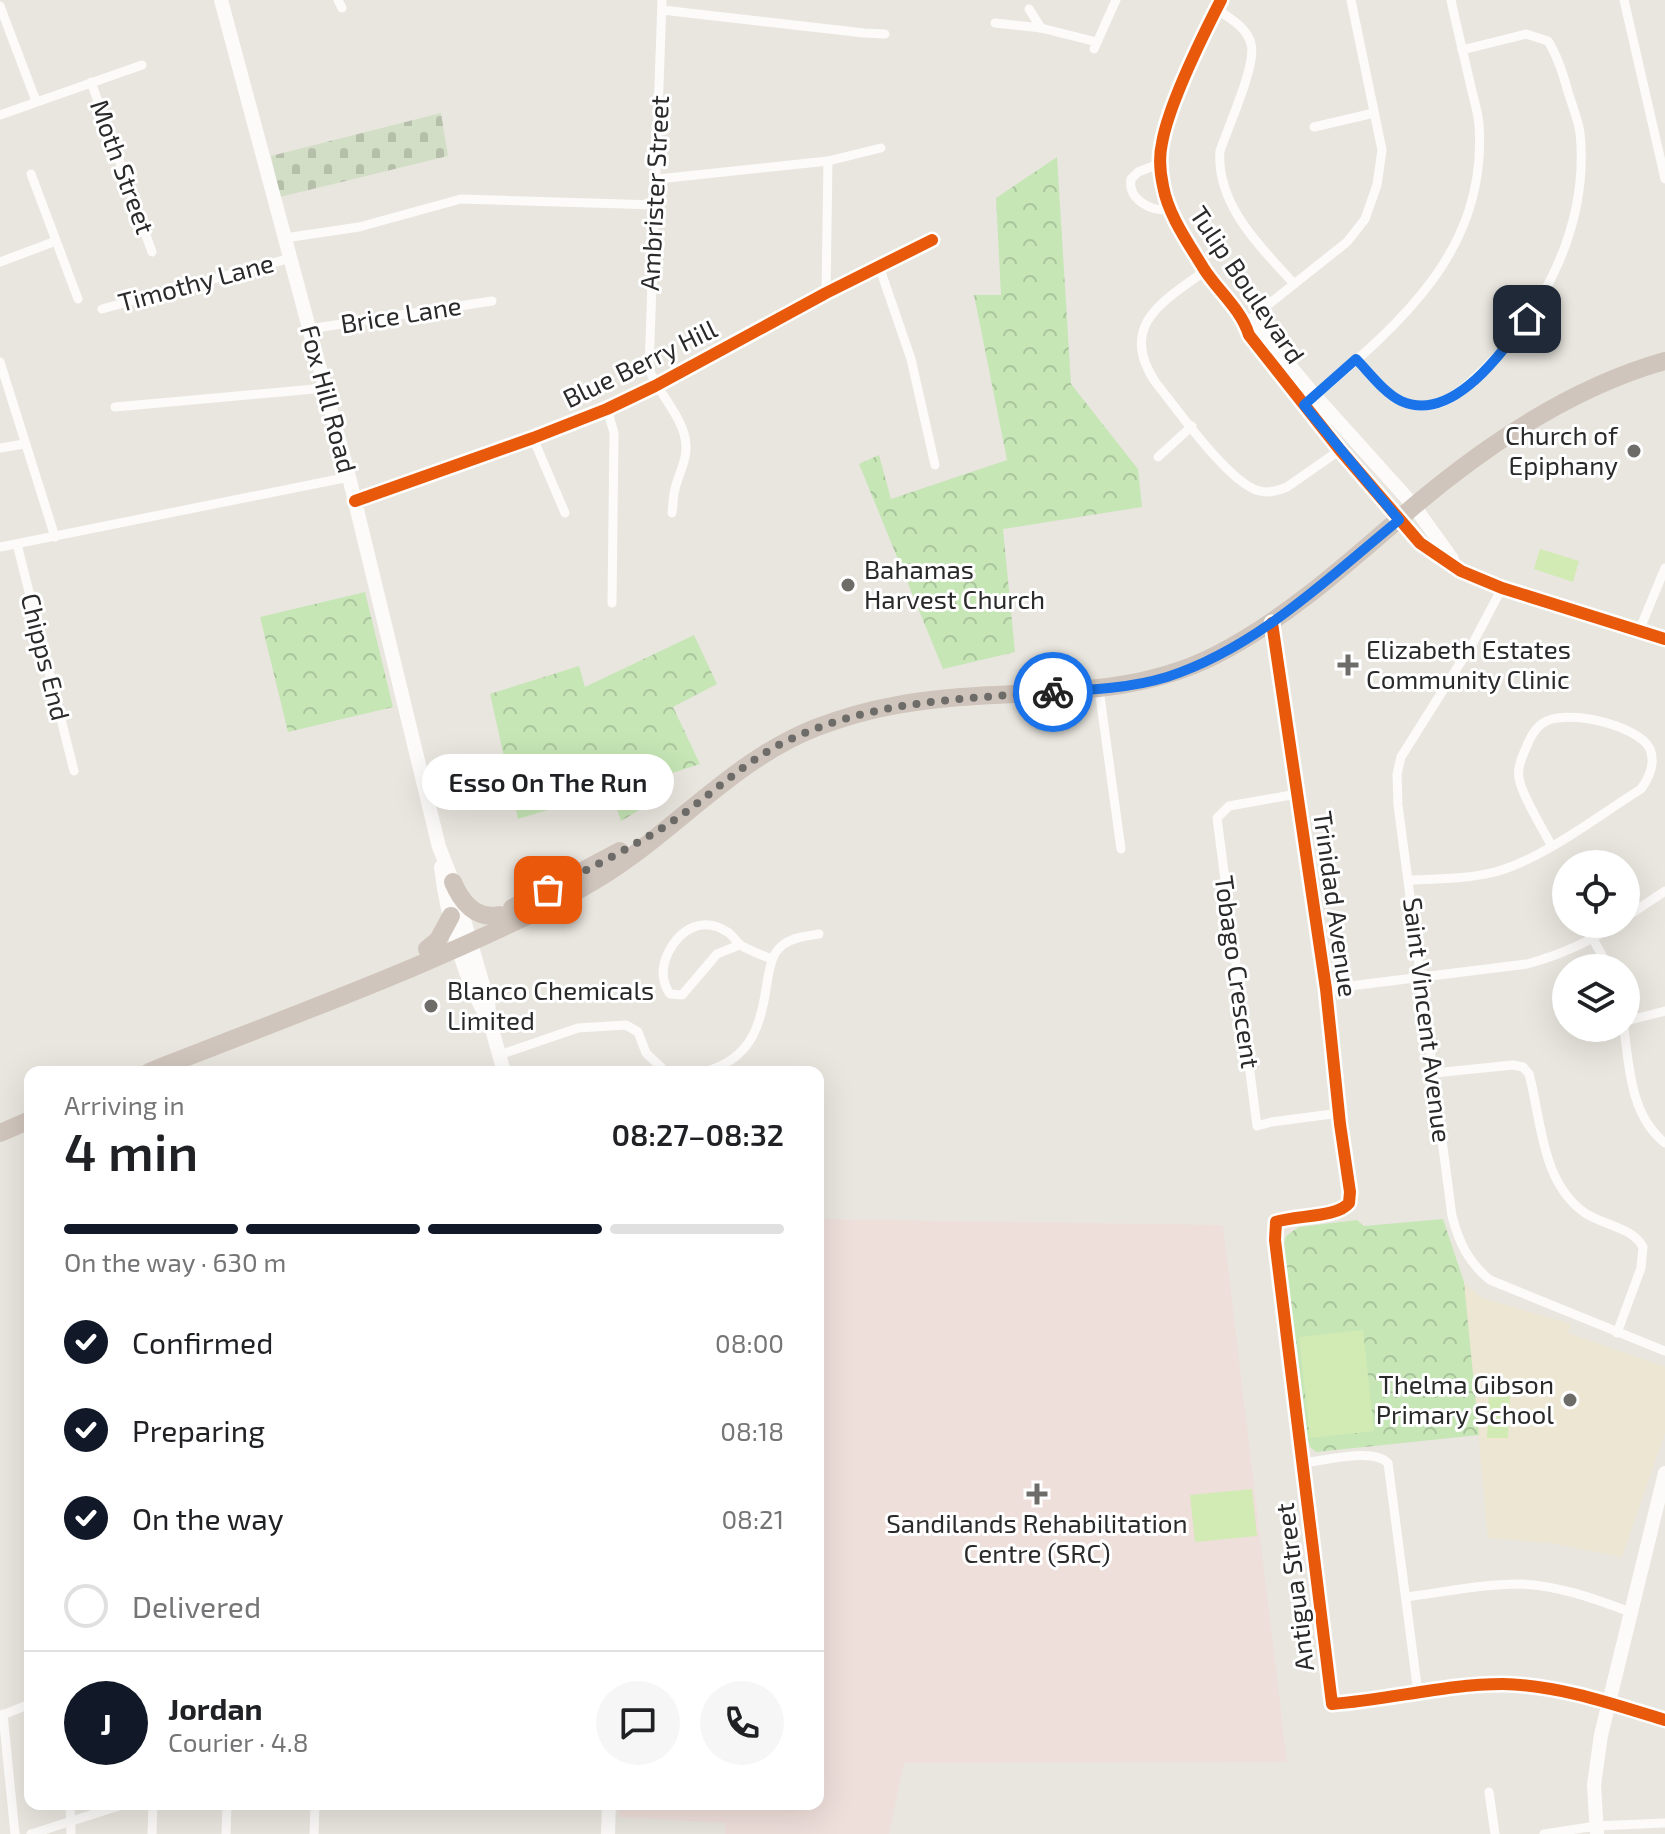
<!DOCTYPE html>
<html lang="en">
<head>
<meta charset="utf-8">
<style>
  body { margin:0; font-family:"Exo 2",sans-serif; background:#f6f6f6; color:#202124; height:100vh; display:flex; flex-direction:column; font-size:30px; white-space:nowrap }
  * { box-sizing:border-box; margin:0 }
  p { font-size:26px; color:#757577 }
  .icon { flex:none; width:44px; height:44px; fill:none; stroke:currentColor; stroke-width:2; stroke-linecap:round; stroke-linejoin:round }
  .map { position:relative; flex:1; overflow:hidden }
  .panel { position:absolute; left:24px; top:1066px; width:800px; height:744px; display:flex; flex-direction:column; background:#fff; border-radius:16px; box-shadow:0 8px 32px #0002 }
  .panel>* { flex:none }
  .fabs { position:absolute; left:1552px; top:850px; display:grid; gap:16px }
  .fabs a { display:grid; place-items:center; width:88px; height:88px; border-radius:50%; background:#fff; box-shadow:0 8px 32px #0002; font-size:40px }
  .pin { position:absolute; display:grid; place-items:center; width:68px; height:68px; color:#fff; margin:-34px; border-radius:16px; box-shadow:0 4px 12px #0006 }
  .courier { position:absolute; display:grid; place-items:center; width:80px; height:80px; margin:-40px; border:6px solid #1a73e8; border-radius:50%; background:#fff; color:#222; box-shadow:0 2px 10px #0007 }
  .bubble { position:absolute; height:56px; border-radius:28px; background:#fff; box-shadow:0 8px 32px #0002; font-size:26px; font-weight:600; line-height:56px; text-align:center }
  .overview em { font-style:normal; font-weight:600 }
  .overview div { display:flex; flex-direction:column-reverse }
  .overview { display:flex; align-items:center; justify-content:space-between; height:136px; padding:0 40px }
  h1 { font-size:52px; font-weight:600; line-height:60px }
  .bar { display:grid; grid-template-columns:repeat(4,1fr); gap:12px 8px; align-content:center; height:96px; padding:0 40px }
  .bar i { height:10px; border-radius:6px; background:#e0e0e0 }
  .bar .current { background:#111827 }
  .bar p { grid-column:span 4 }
  .line { display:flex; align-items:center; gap:20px; padding:0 40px; border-top:2px solid #e0e0e0 }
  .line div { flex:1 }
  .round { display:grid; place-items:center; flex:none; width:84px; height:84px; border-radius:42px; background:#f6f6f6 }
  ol { padding:0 40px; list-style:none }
  li { display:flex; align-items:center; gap:24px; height:88px }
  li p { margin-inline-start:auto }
  li .icon { padding:8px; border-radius:50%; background:#111827; color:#fff; stroke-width:4 }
  li:last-child { color:#757577 }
  li i { width:44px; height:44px; border:4px solid #e0e0e0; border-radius:50% }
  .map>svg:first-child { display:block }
  .education { fill:#ece6d3 }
  .medical { fill:#efdfdb }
  .forest { fill:url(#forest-crowns) }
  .cemetery { fill:url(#cemetery-stones) }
  .pitch { fill:#d2eab4 }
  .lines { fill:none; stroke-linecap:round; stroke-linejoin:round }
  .street { stroke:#fcfbfa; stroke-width:9 }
  .secondary { stroke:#fcfbfa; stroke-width:14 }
  .highway { stroke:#d0c5bc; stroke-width:18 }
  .cycleway-casing { stroke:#fff; stroke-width:17 }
  .cycleway { stroke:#e8590c; stroke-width:12 }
  .done { stroke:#6d6c69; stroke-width:8; stroke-dasharray:0 14.4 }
  .route { stroke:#1a73e8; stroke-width:10 }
  .poi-dot { fill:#6d6c69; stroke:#fff; stroke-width:3 }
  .labels { text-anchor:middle; stroke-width:6; stroke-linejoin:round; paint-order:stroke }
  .street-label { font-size:26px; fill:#2a2a2a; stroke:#fff }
  .poi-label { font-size:26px; fill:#2a2a2a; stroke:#fff; text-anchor:start }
</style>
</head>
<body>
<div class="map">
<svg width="1665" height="1834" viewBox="0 0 1665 1834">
  <defs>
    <pattern id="forest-crowns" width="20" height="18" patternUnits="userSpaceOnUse" patternTransform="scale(2)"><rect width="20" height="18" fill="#c6e6b6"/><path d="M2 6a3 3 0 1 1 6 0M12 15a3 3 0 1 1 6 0" fill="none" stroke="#aac59d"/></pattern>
    <pattern id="cemetery-stones" width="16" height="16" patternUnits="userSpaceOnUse" patternTransform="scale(2)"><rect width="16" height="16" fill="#d3dec6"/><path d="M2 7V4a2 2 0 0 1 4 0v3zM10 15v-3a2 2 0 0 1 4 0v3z" fill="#b5bfaa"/></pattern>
  </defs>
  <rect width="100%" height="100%" fill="#e9e6df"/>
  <path class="education" d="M1464,1283L1482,1298L1571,1324L1568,1333L1665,1367V1433L1622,1557L1550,1543L1488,1538Z"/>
  <path class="medical" d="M818,1219L1223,1225L1287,1762L904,1763L889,1834H725V1823L619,1817L620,1804H818Z"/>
  <g class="forest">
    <path d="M1057,157L1071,384L1138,469L1142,507L1003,529L1015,652L943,669L859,464L879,455L891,499L1007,460L974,295H1001L996,198Z"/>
    <path d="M365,592L393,707L288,732L260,617Z"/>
    <path d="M694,635L717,684L673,707L700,764L663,776L666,794L621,821L611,791L518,819L490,694L579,666L585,687Z"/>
    <path d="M1443,1219L1464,1282L1479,1435L1316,1452L1310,1447L1306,1438L1284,1244L1286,1236L1299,1227L1357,1220L1364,1226Z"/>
  </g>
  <path class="cemetery" d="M441,113L448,156L280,197L271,156Z"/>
  <g class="pitch">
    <path d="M1540,549L1579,561L1573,582L1534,569Z"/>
    <path d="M1363,1330L1374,1431L1310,1438L1299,1337Z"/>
    <path d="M1489,1392L1510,1393L1508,1438H1487Z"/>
    <path d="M1252,1489L1257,1536L1195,1542L1190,1495Z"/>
  </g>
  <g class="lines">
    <g class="street">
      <path d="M338,0L342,8"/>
      <path d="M662,0L649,369C658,394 686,419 686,447C687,461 678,475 675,489C673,496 673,505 672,513"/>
      <path d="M1624,0L1665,179"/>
      <path d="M0,6L36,101"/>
      <path d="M1029,9L1041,28"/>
      <path d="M1217,9C1229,18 1247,27 1251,44C1257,64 1228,127 1220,151C1216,205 1261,247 1294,284"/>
      <path d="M662,10L864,33L885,34"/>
      <path d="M995,23L1041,28L1097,42"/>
      <path d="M1094,49L1116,0"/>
      <path d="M91,82L152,252"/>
      <path d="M0,115L142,65"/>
      <path d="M1314,127L1374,113"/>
      <path d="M828,161L881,148"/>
      <path d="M1161,163L1138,172L1131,179C1127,199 1152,213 1170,209"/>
      <path d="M31,174L78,299"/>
      <path d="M658,179L828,161L826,293"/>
      <path d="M285,238L359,227L461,199L657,205"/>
      <path d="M0,262L56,241"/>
      <path d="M879,266L911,359L935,465"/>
      <path d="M1205,271C1163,301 1117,326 1156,383C1178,410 1226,479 1256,490C1267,494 1277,491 1287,487L1340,450"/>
      <path d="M102,309L291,258"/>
      <path d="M1245,323L1347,242L1365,219L1377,185L1382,150L1351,0"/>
      <path d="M309,329L492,301"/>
      <path d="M1356,359C1373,376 1391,403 1418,406C1447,409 1464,387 1484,369C1547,309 1589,221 1580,133C1578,119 1572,105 1568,92C1563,73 1558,57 1548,41L1526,34L1462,50"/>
      <path d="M0,362L55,537"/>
      <path d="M1311,399C1399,325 1488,251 1479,125C1478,111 1473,97 1470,83C1464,56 1457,28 1451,0"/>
      <path d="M115,407L325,388"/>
      <path d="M607,409L614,433L612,603"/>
      <path d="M533,438L565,513"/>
      <path d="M0,448L24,444"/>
      <path d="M1158,457L1192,426"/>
      <path d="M355,501L533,438L607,409L655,386L826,293L932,240"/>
      <path d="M17,544L74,771"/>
      <path d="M0,547L349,477"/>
      <path d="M1502,588L1474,641L1401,757L1397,774L1398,805L1452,1216C1459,1243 1469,1263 1490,1280L1665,1351"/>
      <path d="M1272,623L1326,989L1340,1124L1350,1192L1349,1203C1337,1218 1295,1215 1276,1222L1275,1240L1332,1704C1389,1700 1446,1684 1503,1684C1558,1685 1613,1704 1665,1720"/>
      <path d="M1639,631L1665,568"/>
      <path d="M1099,689L1121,849"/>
      <path d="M1297,794L1229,806L1217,818L1257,1126L1271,1122L1340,1113"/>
      <path d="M1408,880C1437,879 1467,879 1495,872C1545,858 1596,817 1641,789C1649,778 1656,764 1650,749C1639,725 1565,708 1543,723C1535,728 1529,740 1526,748C1522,757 1517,768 1519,778C1521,794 1543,829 1551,845"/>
      <path d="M1626,917L1665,891"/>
      <path d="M1593,939L1609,968"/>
      <path d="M739,945L717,954L682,995L670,994C661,981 661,968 668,953C680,929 703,915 729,933C734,937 737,943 742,946C751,951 762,955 771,959"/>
      <path d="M1326,989L1527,964C1560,955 1588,943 1616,924"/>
      <path d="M1626,1021L1665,1011"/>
      <path d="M1624,1028C1629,1068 1631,1116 1665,1143"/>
      <path d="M499,1055L578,1028L626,1025L638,1032L646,1053L666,1072"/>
      <path d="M704,1072C755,1058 761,1022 768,977C771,963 772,953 784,944C794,937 807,936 819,934"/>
      <path d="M1434,1073L1513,1065L1523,1067L1529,1074C1542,1122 1541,1182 1585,1213C1603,1225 1632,1227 1643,1247L1641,1268L1617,1333"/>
      <path d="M1303,1463C1324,1461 1373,1447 1388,1463L1418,1693"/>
      <path d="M1407,1597C1444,1592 1482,1584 1520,1584C1558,1585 1595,1599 1630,1612"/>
      <path d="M3,1714L15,1834"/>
      <path d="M0,1716L30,1704"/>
      <path d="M1489,1792L1495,1834"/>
      <path d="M70,1804L71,1834"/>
      <path d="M31,1834L125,1804"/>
      <path d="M152,1834L153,1804"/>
      <path d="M226,1834L227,1804"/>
      <path d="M314,1834L315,1804"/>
      <path d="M1544,1834L1596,1826L1665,1823"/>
    </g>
    <g class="secondary">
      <path d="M221,0L349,477L439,847L453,882L488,1002L490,1022L504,1072"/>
      <path d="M1221,0C1202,37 1169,103 1162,143C1159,156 1160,172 1163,186C1168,215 1189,244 1204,269C1218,291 1241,309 1249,335L1340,450L1420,543L1461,571L1502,588L1665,639"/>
      <path d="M1245,323L1259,329L1315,396L1414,506L1452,559"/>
      <path d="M441,867C446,910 465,987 490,1021"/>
      <path d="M608,1834L609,1804"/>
      <path d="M1597,1834L1594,1785L1601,1735L1665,1473"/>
    </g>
    <g class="highway">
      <path d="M453,882C461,901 475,920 499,915"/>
      <path d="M512,908L620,851"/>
      <path d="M427,949L438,940L451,916"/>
      <path d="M149,1072C295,1014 443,962 582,888C666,843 725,764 815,728C841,718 869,710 897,705C1004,685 1117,706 1216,655C1290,617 1352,559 1414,506C1486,445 1573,387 1665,361"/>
      <path d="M0,1133L30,1120"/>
    </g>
    <defs>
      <g id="cycleway">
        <path d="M1221,0C1202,37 1169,103 1162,143C1159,156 1160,172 1163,186C1168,215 1189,244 1204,269C1218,291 1241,309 1249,335L1340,450L1420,543L1461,571L1502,588L1665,639"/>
        <path d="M355,501L533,438L607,409L655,386L826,293L932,240"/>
        <path d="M1272,623L1326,989L1340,1124L1350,1192L1349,1203C1337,1218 1295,1215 1276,1222L1275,1240L1332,1704C1389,1700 1446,1684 1503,1684C1558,1685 1613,1704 1665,1720"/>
      </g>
    </defs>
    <use href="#cycleway" class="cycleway-casing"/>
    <use href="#cycleway" class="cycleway"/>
  </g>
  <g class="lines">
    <path class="done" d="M548,890C591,867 636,846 676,819C715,792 747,759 791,739C874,700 963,699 1053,692"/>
    <path class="route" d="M1053,692C1091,690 1131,688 1167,677C1257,648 1328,578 1399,520L1304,405L1356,359C1369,372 1384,393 1401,401C1452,424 1500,354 1527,319"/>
  </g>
  <g class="poi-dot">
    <circle cx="1634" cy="451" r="8"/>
    <circle cx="848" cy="585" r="8"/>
    <path d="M1344 653h8v8h8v8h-8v8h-8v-8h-8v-8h8z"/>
    <circle cx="431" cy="1006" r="8"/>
    <circle cx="1570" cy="1400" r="8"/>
    <path d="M1033 1482h8v8h8v8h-8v8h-8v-8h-8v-8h8z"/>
  </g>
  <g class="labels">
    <g class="street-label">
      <text transform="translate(122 167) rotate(70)" y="9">Moth Street</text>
      <text transform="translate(655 193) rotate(-87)" y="9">Ambrister Street</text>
      <text transform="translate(196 283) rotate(-15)" y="9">Timothy Lane</text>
      <text transform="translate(1247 285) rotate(56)" y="9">Tulip Boulevard</text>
      <text transform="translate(401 315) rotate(-9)" y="9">Brice Lane</text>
      <text transform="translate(640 364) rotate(-26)" y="9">Blue Berry Hill</text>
      <text transform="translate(328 399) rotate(75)" y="9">Fox Hill Road</text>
      <text transform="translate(45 657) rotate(76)" y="9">Chipps End</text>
      <text transform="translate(1335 904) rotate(82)" y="9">Trinidad Avenue</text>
      <text transform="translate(1237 972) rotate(82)" y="9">Tobago Crescent</text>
      <text transform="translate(1427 1020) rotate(83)" y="9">Saint Vincent Avenue</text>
      <text transform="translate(1295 1587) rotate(-97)" y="9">Antigua Street</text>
    </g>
    <g class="poi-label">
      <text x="1618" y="445" text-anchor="end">Church of<tspan x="1618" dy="30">Epiphany</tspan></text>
      <text x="864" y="579">Bahamas<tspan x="864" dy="30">Harvest Church</tspan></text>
      <text x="1366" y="659">Elizabeth Estates<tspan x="1366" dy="30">Community Clinic</tspan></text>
      <text x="447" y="1000">Blanco Chemicals<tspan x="447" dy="30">Limited</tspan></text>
      <text x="1554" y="1394" text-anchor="end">Thelma Gibson<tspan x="1554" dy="30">Primary School</tspan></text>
      <text x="1037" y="1533" text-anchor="middle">Sandilands Rehabilitation<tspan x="1037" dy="30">Centre (SRC)</tspan></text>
    </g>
  </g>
</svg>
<div class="fabs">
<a><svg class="icon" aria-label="locate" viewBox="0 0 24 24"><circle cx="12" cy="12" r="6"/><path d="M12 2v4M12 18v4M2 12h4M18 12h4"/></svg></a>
<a><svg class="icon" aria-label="layers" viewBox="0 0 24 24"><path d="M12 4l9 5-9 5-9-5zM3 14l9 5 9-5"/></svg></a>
</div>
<div class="pin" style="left:548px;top:890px;background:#ea580c"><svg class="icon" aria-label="bag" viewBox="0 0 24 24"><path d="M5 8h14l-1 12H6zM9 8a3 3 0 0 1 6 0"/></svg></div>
<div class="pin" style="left:1527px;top:319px;background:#1f2937"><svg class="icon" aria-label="home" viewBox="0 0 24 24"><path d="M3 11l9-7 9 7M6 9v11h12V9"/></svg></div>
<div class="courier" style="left:1053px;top:692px"><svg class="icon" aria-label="bike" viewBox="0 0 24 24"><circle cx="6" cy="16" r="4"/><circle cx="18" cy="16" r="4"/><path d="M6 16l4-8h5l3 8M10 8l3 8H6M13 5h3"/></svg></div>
<div class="bubble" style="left:422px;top:754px;width:252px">Esso On The Run</div>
<section class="panel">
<div class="overview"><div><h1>4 min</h1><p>Arriving in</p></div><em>08:27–08:32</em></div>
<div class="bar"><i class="current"></i><i class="current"></i><i class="current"></i><i></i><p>On the way · 630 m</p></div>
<ol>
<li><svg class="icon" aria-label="check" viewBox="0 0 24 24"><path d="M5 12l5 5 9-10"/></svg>Confirmed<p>08:00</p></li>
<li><svg class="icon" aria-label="check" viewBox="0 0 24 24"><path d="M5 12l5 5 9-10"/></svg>Preparing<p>08:18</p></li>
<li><svg class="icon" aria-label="check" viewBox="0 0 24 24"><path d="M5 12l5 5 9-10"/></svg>On the way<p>08:21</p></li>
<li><i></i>Delivered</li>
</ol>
<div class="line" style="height:144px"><b class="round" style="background:#111827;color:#fff">J</b><div><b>Jordan</b><p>Courier · 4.8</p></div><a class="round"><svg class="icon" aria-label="chat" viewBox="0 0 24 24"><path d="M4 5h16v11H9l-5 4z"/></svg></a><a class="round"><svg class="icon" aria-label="phone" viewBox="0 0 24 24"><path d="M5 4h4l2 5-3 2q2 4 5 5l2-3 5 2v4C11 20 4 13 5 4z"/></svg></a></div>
</section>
</div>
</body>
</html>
